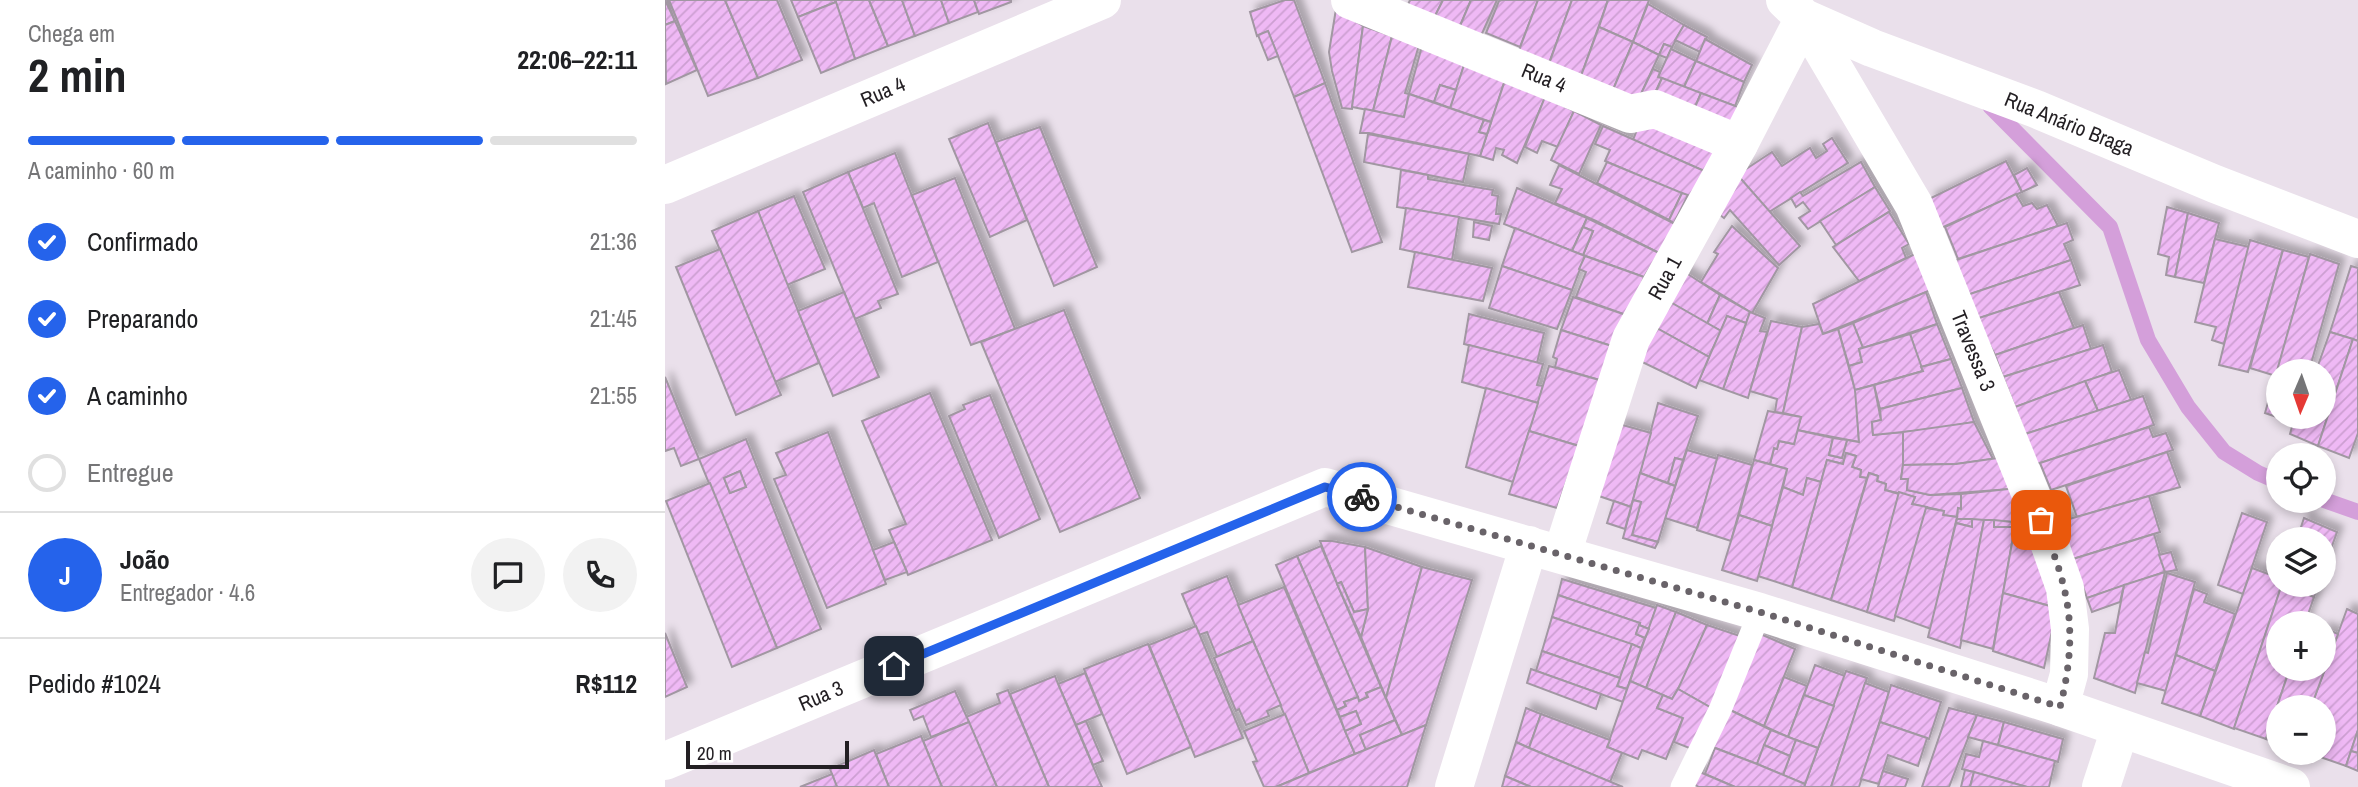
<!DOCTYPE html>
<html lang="pt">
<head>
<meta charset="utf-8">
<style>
  body { margin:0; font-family:"Archivo Narrow",sans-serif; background:#f2f2f2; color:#202124; height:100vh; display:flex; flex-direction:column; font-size:26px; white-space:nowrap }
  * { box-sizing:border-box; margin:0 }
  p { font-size:23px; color:#757577 }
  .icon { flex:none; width:38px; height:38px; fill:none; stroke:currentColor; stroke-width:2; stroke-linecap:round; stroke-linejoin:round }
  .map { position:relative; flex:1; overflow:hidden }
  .drawer { display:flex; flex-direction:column; background:#fff; width:665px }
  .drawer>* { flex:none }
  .needle { width:46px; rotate:182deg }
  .fabs { position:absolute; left:1601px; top:359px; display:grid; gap:14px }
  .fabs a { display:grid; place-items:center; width:70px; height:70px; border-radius:50%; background:#fff; box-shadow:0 4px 10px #0003; font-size:35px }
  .scale { position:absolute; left:21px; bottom:18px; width:163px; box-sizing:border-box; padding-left:7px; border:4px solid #231f23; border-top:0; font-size:19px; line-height:24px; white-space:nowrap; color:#231f23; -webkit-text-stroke:5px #fff; paint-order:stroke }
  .pin { position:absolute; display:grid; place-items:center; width:60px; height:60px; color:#fff; margin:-30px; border-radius:14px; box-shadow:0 4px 10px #0006 }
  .courier { position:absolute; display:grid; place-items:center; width:70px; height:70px; margin:-35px; border:5px solid #2563eb; border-radius:50%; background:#fff; color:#222; box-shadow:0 2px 9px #0007 }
  .headline em { font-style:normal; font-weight:700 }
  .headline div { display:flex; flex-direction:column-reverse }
  .headline { display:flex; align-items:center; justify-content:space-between; height:119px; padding:0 28px }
  h1 { font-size:46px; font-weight:700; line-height:52px }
  .bar { display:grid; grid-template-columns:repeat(4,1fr); gap:10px 7px; align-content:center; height:84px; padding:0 28px }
  .bar i { height:9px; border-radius:5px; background:#e0e0e0 }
  .bar .current { background:#2563eb }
  .bar p { grid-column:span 4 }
  .line { display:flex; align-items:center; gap:18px; padding:0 28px; border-top:2px solid #e0e0e0 }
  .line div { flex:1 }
  .round { display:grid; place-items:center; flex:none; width:74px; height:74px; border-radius:37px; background:#f2f2f2 }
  ol { padding:0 28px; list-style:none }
  li { display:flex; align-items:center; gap:21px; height:77px }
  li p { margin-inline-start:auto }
  li .icon { padding:7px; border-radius:50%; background:#2563eb; color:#fff; stroke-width:4 }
  li:last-child { color:#757577 }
  li i { width:38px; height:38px; border:4px solid #e0e0e0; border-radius:50% }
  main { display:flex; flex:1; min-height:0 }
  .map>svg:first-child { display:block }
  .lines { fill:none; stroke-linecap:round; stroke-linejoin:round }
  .stream { stroke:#d49fda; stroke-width:16 }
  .building { fill:url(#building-hatch); stroke:#a197a2; stroke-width:2; fill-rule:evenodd; filter:url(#shadow) }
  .lane { stroke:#fff; stroke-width:23 }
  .street { stroke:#fff; stroke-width:38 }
  .done { stroke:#696369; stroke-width:7; stroke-dasharray:0 12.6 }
  .route { stroke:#2563eb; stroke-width:9 }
  .labels { text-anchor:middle; stroke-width:5; stroke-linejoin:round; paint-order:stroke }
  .street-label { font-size:21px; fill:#231f23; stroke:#fff }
</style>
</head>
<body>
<main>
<section class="drawer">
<div class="headline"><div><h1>2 min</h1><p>Chega em</p></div><em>22:06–22:11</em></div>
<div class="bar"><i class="current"></i><i class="current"></i><i class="current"></i><i></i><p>A caminho · 60 m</p></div>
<ol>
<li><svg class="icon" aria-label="check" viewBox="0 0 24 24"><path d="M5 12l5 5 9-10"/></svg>Confirmado<p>21:36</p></li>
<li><svg class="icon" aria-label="check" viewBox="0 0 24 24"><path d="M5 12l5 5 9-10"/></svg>Preparando<p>21:45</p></li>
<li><svg class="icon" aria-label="check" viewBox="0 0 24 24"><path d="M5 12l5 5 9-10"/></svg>A caminho<p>21:55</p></li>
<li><i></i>Entregue</li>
</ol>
<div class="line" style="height:126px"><b class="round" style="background:#2563eb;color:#fff">J</b><div><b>João</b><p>Entregador · 4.6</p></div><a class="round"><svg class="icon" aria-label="chat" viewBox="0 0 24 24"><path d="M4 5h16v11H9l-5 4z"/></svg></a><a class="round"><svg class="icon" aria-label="phone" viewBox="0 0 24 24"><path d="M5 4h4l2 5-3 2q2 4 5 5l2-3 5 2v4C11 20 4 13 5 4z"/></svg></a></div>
<div class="line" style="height:91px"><div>Pedido #1024</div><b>R$112</b></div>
</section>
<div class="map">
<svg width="1693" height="787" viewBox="0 0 1693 787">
  <defs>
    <pattern id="building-hatch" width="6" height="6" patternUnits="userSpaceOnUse" patternTransform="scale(1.75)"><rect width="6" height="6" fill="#efb9f5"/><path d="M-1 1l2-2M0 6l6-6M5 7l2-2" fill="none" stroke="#cd9fd2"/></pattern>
    <filter id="shadow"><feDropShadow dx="6" dy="-6" stdDeviation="3.5" flood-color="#0004"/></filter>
  </defs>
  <rect width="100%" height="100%" fill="#eae0eb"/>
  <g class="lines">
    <g class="stream">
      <path d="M1325,106L1445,227L1483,340L1523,407L1559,452L1593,473L1614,482"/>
      <path d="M1659,500L1693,512"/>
    </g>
  </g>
  <g class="building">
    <path d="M0,0L10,21L0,25Z"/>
    <path d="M2,0H4L25,52L23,55Z"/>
    <path d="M4,0H60L93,78L43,96Z"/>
    <path d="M60,0H112L137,60L93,78Z"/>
    <path d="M126,0H170L171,2L133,17Z"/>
    <path d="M170,0H204L223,46L190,59Z"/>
    <path d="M204,0H237L250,36L223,46Z"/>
    <path d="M237,0H276L284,23L250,36Z"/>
    <path d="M276,0H309L313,12L284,23Z"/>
    <path d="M309,0H346V2L314,14Z"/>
    <path d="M620,0H629L660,83L629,97L603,31L592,36L585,12Z"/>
    <path d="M745,0H778L766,24L739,14Z"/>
    <path d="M778,0H806L792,33L767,22Z"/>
    <path d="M806,0H832L815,38L792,33Z"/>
    <path d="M837,0H873L855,47L821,33L834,1Z"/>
    <path d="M873,0H907L880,74L850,61Z"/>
    <path d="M907,0H943L916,76L884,64Z"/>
    <path d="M943,0H984L968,42L934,27Z"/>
    <path d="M171,2L190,59L156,73L133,17Z"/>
    <path d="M983,4L1019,25L1007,47L999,44L994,55L968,42Z"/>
    <path d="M671,9L698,26L687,109L677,108L667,71L664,52Z"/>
    <path d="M10,21L32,70L1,84L0,25Z"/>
    <path d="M1019,25L1042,37L1035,52L1010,40Z"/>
    <path d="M698,26L727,36L708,111L687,107Z"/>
    <path d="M934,27L968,42L945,97L916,76Z"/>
    <path d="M603,31L613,56L603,60L593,35Z"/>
    <path d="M727,36L754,45L740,93L744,94L739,117L708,111Z"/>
    <path d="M1040,39L1087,65L1079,82L1031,61Z"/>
    <path d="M968,42L994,55L975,96L945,97Z"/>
    <path d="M999,44L1007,47L1002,58L994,55Z"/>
    <path d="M757,46L800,62L791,90L775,85L769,102L744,94Z"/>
    <path d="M1006,49L1031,61L1019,87L993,77Z"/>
    <path d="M1031,61L1079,82L1070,106L1019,87Z"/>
    <path d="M800,62L841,77L826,122L785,108Z"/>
    <path d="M988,69L995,72L993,77L997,78L986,101L975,96Z"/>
    <path d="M841,77L882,93L852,163L837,155L839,150L831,148L828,160L815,156Z"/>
    <path d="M997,78L1036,93L1025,119L986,103Z"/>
    <path d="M660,83L717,242L687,252L629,97Z"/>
    <path d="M775,85L791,90L785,108L769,102Z"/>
    <path d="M1036,93L1073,107L1063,136L1025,119Z"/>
    <path d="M744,94L819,120L814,132L822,134L815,156L704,133H695L700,109L739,117Z"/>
    <path d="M880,97L909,111L893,147L877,141L872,153L860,147Z"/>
    <path d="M909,111L936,125L914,174L886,160Z"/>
    <path d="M819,120L826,122L822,134L814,132Z"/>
    <path d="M976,120L1060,143L1046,174L968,140Z"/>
    <path d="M323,123L362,220L325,237L284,139Z"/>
    <path d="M938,126L1046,174L1033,201L940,161L945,150L930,144Z"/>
    <path d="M375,127L432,267L389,286L331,142Z"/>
    <path d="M703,134L804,154L798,182L699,162Z"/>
    <path d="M1167,138L1183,163L1104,212L1069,171H1078L1107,152L1117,166L1145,148L1151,158L1162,151L1158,144Z"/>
    <path d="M230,153L273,262L237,277L209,203L198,208L183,172Z"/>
    <path d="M1341,161L1357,192L1276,228L1264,199Z"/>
    <path d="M942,162L1017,193L1004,220L932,183Z"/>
    <path d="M1196,162L1210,187L1143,229L1134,218L1145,211L1138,202L1131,207L1126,198L1135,192L1138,196Z"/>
    <path d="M894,165L1010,224L994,253L931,221L890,203L897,189L885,185Z"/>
    <path d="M1362,168L1372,185L1357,192L1349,175Z"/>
    <path d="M736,170L763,175V179L828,190L827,195L833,196L831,214H836L834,224L732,207Z"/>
    <path d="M1069,171L1135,246L1114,265L1065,210L1059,218L1055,215Z"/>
    <path d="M183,172L233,294L213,301L216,308L190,319L138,192Z"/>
    <path d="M290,178L350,329L306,345L247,195Z"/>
    <path d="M1210,187L1225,211L1171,245L1155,221Z"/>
    <path d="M852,188L922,218L907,251L839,224Z"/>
    <path d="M1017,193L1023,195L1009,223L1004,220Z"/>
    <path d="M1351,194L1358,206L1367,203L1372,209L1382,205L1393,226L1293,259L1280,227Z"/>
    <path d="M129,196L160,269L122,285L93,211Z"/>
    <path d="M1502,207L1523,213L1510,277L1501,275L1504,257L1493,254Z"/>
    <path d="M741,208L794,217L787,260L735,249Z"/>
    <path d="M93,211L154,363L110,382L47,231Z"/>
    <path d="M1224,212L1244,244L1237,248L1241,258L1194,281L1168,247Z"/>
    <path d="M1523,213L1554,223L1539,283L1510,277Z"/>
    <path d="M922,218L994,253L979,277L918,255L928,231L918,227Z"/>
    <path d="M809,222L827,226L824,240L808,237Z"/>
    <path d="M1402,223L1408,240L1399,244L1406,260L1302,295L1288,261Z"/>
    <path d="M1067,226L1113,268L1087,313L1036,282L1053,254L1049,252Z"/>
    <path d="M918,227L928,231L918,255L907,251Z"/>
    <path d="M850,228L920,256L907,290L837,266Z"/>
    <path d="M1550,239L1584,247L1559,344L1547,340L1551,327L1530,322Z"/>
    <path d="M1585,240L1618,250L1583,372L1554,365Z"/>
    <path d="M55,249L116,395L71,415L11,267Z"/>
    <path d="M1618,250L1644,257L1611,376L1585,368Z"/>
    <path d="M750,252L827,268L818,301L743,287Z"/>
    <path d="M1252,253L1266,290L1158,334L1148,304Z"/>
    <path d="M1645,254L1674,264L1644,371H1614L1615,418L1600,413Z"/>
    <path d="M920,256L979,277L964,316L911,297L921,272L914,269Z"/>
    <path d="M1406,260L1415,285L1311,319L1302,295Z"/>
    <path d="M837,266L907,290L892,329L824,308Z"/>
    <path d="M1686,266L1693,268V341L1665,332Z"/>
    <path d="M1012,267L1055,295L1042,324L1000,299Z"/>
    <path d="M179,292L214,377L168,396L133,311Z"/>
    <path d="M1261,292L1272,324L1198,348L1188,323Z"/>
    <path d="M1394,292L1409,328L1330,355L1311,319Z"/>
    <path d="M1055,295L1085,312L1081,323L1062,316L1056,331L1042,324Z"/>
    <path d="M908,297L964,316L950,347L896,330Z"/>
    <path d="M1000,299L1056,331L1044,357L988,326Z"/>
    <path d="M399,310L475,498L395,532L316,342Z"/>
    <path d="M1085,312L1100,318L1095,331L1102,332L1083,398L1058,389Z"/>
    <path d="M804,314L879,333L872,363L799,344Z"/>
    <path d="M1062,316L1081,323L1058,389L1034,380Z"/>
    <path d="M1106,321L1137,327L1118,413L1110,412L1112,399L1085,391Z"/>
    <path d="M1188,323L1198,348L1194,349L1197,362L1184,366L1173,329Z"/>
    <path d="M1154,324L1158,334L1173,329L1191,393L1194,442L1132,430L1136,417L1118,413L1137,327Z"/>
    <path d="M1272,324L1286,359L1256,367L1245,334Z"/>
    <path d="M1418,325L1426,349L1338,377L1330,355Z"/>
    <path d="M988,326L1044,357L1031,388L973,360Z"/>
    <path d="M896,330L950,347L938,381L890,367L892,359L888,357Z"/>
    <path d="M1665,332L1688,339L1653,446L1625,434L1630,416H1659V371H1651Z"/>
    <path d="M1245,334L1258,371L1190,390L1184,366L1197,362L1194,349Z"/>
    <path d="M1688,339L1693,341V433L1684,458L1653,446Z"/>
    <path d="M804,345L878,364L872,385L878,386L873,403L797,382Z"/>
    <path d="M1438,345L1447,372L1350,407L1338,377Z"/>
    <path d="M1286,359L1297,388L1215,409L1209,385L1258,371L1256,367Z"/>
    <path d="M884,366L938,381L914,446L864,431Z"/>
    <path d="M1454,370L1466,400L1433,411L1420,381Z"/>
    <path d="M0,377L34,459L16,466L9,448L0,451Z"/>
    <path d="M1420,381L1433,411L1360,434L1350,407Z"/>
    <path d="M1209,385L1216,420L1207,422L1208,435L1238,432V465L1236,479H1243L1242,490L1265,495L1296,494V509L1293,508L1292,517L1278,515L1279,511L1247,504L1250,497L1220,490L1221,484L1212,481L1213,476L1204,473L1202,478L1195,477L1196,470L1187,467L1191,456L1181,453L1178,464L1162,460L1156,482L1142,478L1138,495L1118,487L1122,469L1105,464L1109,448L1112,449L1114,441L1129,444L1132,430L1168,438L1164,455L1177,458L1182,440L1194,442L1190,390Z"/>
    <path d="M821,388L873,403L848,482L801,467Z"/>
    <path d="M1297,388L1309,422L1268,429L1208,435L1207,422L1216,420L1215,409Z"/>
    <path d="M265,393L327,540L243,575L224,530L241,524L197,421Z"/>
    <path d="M325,395L375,519L334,538L284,416L300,409L298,405Z"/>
    <path d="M1478,396L1489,425L1372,464L1360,434Z"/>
    <path d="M993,403L1033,416L1018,460L1010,458L1003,483L975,473Z"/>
    <path d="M1103,411L1136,417L1129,444L1114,441L1112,449L1109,448L1105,464L1089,460Z"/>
    <path d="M1309,422L1328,459L1291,464L1238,465V432Z"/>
    <path d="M954,424L986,433L966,507L931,495Z"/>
    <path d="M1484,427L1488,437L1501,433L1508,450L1386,490L1375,463Z"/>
    <path d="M864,431L914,446L892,508L844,494Z"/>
    <path d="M163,432L221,584L162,608L109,479L121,475L111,453Z"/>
    <path d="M1168,438L1182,440L1177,458L1164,455Z"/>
    <path d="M81,439L156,629L112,648L34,459ZM75,471L81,487L65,493L59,478Z"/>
    <path d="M1022,450L1053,459L1032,528L1000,518Z"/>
    <path d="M1502,452L1515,487L1412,517L1401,486Z"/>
    <path d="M1181,453L1191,456L1187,467L1196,470L1195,477L1202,478L1166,600L1127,587L1162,460L1178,464Z"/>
    <path d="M1053,455L1087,465L1066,541L1032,530Z"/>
    <path d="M1340,457L1346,489L1265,495L1242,490L1243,479H1236L1238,465L1291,464Z"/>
    <path d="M1010,458L1018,460L1010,486L1003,483Z"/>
    <path d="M1089,460L1122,469L1107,526L1074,515Z"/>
    <path d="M75,471L81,487L65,493L59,478Z"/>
    <path d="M975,473L1010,486L993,542L967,535L976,502L968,500Z"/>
    <path d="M1204,473L1213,476L1212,481L1221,484L1220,490L1234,494L1202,612L1166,600Z"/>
    <path d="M1142,478L1156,482L1127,587L1093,576L1118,487L1138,495Z"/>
    <path d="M45,483L112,648L67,667L1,501Z"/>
    <path d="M1353,488L1362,532H1349L1347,522L1292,519L1293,508L1296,509V494Z"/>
    <path d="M1234,492L1250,497L1247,504L1262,507L1229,621L1202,612Z"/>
    <path d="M1484,496L1495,532L1408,559L1394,522Z"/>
    <path d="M968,500L976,502L967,535L993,542L990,548L958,538Z"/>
    <path d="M949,501L966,507L960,529L942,523Z"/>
    <path d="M1261,508L1279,511L1278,515L1292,517L1266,629L1230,616Z"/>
    <path d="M1577,513L1602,522L1578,594L1553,585Z"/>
    <path d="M1074,515L1107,526L1092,581L1057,570Z"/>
    <path d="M1639,518L1672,532L1659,568V539H1632Z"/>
    <path d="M1292,519H1307V527L1291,523Z"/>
    <path d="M1307,519L1319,520L1295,648L1263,637L1291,523L1307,527Z"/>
    <path d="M1319,520H1329V527H1348L1349,532L1328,649L1296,640Z"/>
    <path d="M1329,520L1347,522L1348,527H1329Z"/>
    <path d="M1349,532H1362L1392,608L1338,593Z"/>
    <path d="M1489,534L1500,572L1422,598L1408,559Z"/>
    <path d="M655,541H667L700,547L703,609L689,612L676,582L672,584Z"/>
    <path d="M229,542L242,572L220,580L208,550Z"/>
    <path d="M656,546L716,687L701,693L703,697L694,701L632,556Z"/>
    <path d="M700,547L757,567L721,698L696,637L703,609Z"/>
    <path d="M1506,552L1512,570L1500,572L1494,555Z"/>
    <path d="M632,556L693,697L679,702L681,706L672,710L611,565Z"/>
    <path d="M757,567L807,580L761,725L737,735L721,698Z"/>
    <path d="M1587,568L1614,578V584H1617L1569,729L1535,716Z"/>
    <path d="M1500,572L1470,693L1429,678L1440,633H1450L1459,585Z"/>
    <path d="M1502,573L1530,582L1501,691L1472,683L1480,652L1483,653Z"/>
    <path d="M562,576L588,641L552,657L542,632L534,635L517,594Z"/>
    <path d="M897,579L991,608L984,629L974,625L975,623L893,595Z"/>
    <path d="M676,582L689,612L703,609L696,637L672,584Z"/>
    <path d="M1617,584L1649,597L1640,623H1614V668H1625L1601,739L1569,728Z"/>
    <path d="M1619,584H1653L1649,597Z"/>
    <path d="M1459,585L1455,602L1427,612L1422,598Z"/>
    <path d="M619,587L690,754L644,773L573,605Z"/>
    <path d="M1529,589L1542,594L1539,602L1570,614L1550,671L1511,655Z"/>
    <path d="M1338,593L1392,608L1379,668L1328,651Z"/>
    <path d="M893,595L975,623L971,634L980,638L976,648L887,617Z"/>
    <path d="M992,605L1011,612L981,688L965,681Z"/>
    <path d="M1682,609L1693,614V730L1681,766L1641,752H1659V707H1646Z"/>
    <path d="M1011,612L1042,625L1020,677L1007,699L981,688Z"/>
    <path d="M887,617L967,644L955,678L877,651Z"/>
    <path d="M974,625L984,629L980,638L971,634Z"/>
    <path d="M1042,625L1081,638L1050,710L1013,689Z"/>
    <path d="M531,626L578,738L530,757L484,645Z"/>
    <path d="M1659,628L1673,634L1646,707H1614V743L1601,739L1625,668H1659Z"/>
    <path d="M0,633L22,687L0,697Z"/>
    <path d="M1093,633L1130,649L1099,726L1063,709Z"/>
    <path d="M588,641L616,705L602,711L604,716L581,725L574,709L571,711L549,658Z"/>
    <path d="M483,644L526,747L462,774L419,669Z"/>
    <path d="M967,644L976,648L962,689L952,686Z"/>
    <path d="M877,651L955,678L952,686L962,689L958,702L871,671Z"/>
    <path d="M1511,655L1550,671L1535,716L1497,703Z"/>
    <path d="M1150,665L1180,676L1169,706L1139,695Z"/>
    <path d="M866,669L936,694L931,709L862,683Z"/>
    <path d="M1181,671L1202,678L1166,787H1139Z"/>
    <path d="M420,673L437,714L411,725L393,684Z"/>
    <path d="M390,676L393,684L437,787H384L345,694Z"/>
    <path d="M1119,677L1142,686L1123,737L1099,726Z"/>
    <path d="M965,681L998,695L992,708L1018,718L1001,759L977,750L973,759L942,747Z"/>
    <path d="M1200,683L1224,692L1194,787H1166Z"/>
    <path d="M1226,685L1276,702L1264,739L1215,722Z"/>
    <path d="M716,687L730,720L695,735L701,750L690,754L680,731L696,724L691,711L675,717L672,710L681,706L679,702L693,697L694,701L703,697L701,693Z"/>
    <path d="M1013,689L1050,710L1032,751L1009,742L1018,718L992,708L998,695L1007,699Z"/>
    <path d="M343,690L346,698L384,787H332L301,717L335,703L332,694Z"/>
    <path d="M290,691L304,722L266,737L258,716L249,720L245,710Z"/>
    <path d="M1139,695L1169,706L1153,748L1123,737Z"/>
    <path d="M861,708L876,714L864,748L851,742Z"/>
    <path d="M1284,708L1312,715L1284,787H1257Z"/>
    <path d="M1063,709L1106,730L1092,764L1040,744Z"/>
    <path d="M691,711L696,724L680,731L675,717Z"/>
    <path d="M620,714L644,773L611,787H599L588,762L592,761L579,731Z"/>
    <path d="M876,714L945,740L942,747L957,753L945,782L864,748Z"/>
    <path d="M1312,715L1339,722L1333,745L1303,737Z"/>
    <path d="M730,720L737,735L701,750L695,735Z"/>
    <path d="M421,721L438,761L428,765L411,725Z"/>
    <path d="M304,722L332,787H277L258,741Z"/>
    <path d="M1215,722L1262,738L1253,766L1223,755L1214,784L1196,779Z"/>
    <path d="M1339,722L1398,739L1393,762L1333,745Z"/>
    <path d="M761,725L742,787H611L690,754Z"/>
    <path d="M1106,730L1131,740L1125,756L1099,745Z"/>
    <path d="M1693,730V753L1686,751Z"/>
    <path d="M256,736L277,787H224L211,754Z"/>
    <path d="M1131,740L1153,748L1140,784L1118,775Z"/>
    <path d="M1318,741L1390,761L1384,787H1362L1297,769L1301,754L1314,757Z"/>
    <path d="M851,742L864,748L958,787H866L840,776Z"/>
    <path d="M1099,745L1125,756L1118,775L1092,764Z"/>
    <path d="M1050,748L1092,764L1140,784L1139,787H1070L1040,774Z"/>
    <path d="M209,750L224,787H172L165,769Z"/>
    <path d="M1686,751L1693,753V771L1681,766Z"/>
    <path d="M1030,770L1070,787H1034L1025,782Z"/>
    <path d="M1300,770L1309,772L1305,787H1296Z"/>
    <path d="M1218,771L1243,779L1240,787H1213Z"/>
    <path d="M1309,772L1362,787H1305Z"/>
    <path d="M167,774L172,787H135Z"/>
    <path d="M840,776L866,787H837Z"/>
  </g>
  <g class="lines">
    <path class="lane" d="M1017,787L1055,710L1095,612"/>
    <g class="street">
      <path d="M685,0L965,114L990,109L1074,144"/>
      <path d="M1120,0L1139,18L1207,48L1371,109L1550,184L1693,239"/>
      <path d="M1139,18L1249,205L1376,520L1400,588L1405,629L1404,674L1395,707"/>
      <path d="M0,185L437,0"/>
      <path d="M897,554L966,339L1074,144L1139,18"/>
      <path d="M0,761L660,487L1095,612L1395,707L1626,787"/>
      <path d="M789,787L864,545"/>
      <path d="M1436,787L1455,729"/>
    </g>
  </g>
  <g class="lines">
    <path class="done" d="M697,497L1095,612L1395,707C1405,668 1409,628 1399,588C1394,565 1384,542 1376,520"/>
    <path class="route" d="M229,666L660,487L697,497"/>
  </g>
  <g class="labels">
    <g class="street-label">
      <text transform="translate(879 78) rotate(22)" y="7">Rua 4</text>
      <text transform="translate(218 92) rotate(-23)" y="7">Rua 4</text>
      <text transform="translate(1404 124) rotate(22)" y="7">Rua Anário Braga</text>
      <text transform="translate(1000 278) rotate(-61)" y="7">Rua 1</text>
      <text transform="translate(1308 351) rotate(68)" y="7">Travessa 3</text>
      <text transform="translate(156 696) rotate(-23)" y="7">Rua 3</text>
    </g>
  </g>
</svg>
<div class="fabs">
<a><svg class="needle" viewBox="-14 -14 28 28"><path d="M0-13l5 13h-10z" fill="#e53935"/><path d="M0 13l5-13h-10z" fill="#757577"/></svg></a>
<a><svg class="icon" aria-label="locate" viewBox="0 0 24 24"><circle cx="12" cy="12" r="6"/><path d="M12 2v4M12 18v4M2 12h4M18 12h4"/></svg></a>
<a><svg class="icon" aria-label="layers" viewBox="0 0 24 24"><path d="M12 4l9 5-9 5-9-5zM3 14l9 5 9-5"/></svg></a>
<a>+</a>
<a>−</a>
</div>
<div class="scale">20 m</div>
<div class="pin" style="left:1376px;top:520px;background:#ea580c"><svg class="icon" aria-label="bag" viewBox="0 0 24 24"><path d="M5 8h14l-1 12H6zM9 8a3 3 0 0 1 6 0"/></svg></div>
<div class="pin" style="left:229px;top:666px;background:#1f2937"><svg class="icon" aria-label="home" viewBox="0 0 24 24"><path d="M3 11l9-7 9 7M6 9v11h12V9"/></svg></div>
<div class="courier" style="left:697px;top:497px"><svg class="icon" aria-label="bike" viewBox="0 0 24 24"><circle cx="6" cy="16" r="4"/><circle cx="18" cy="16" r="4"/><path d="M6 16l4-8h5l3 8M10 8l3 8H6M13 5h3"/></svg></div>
</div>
</main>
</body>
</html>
